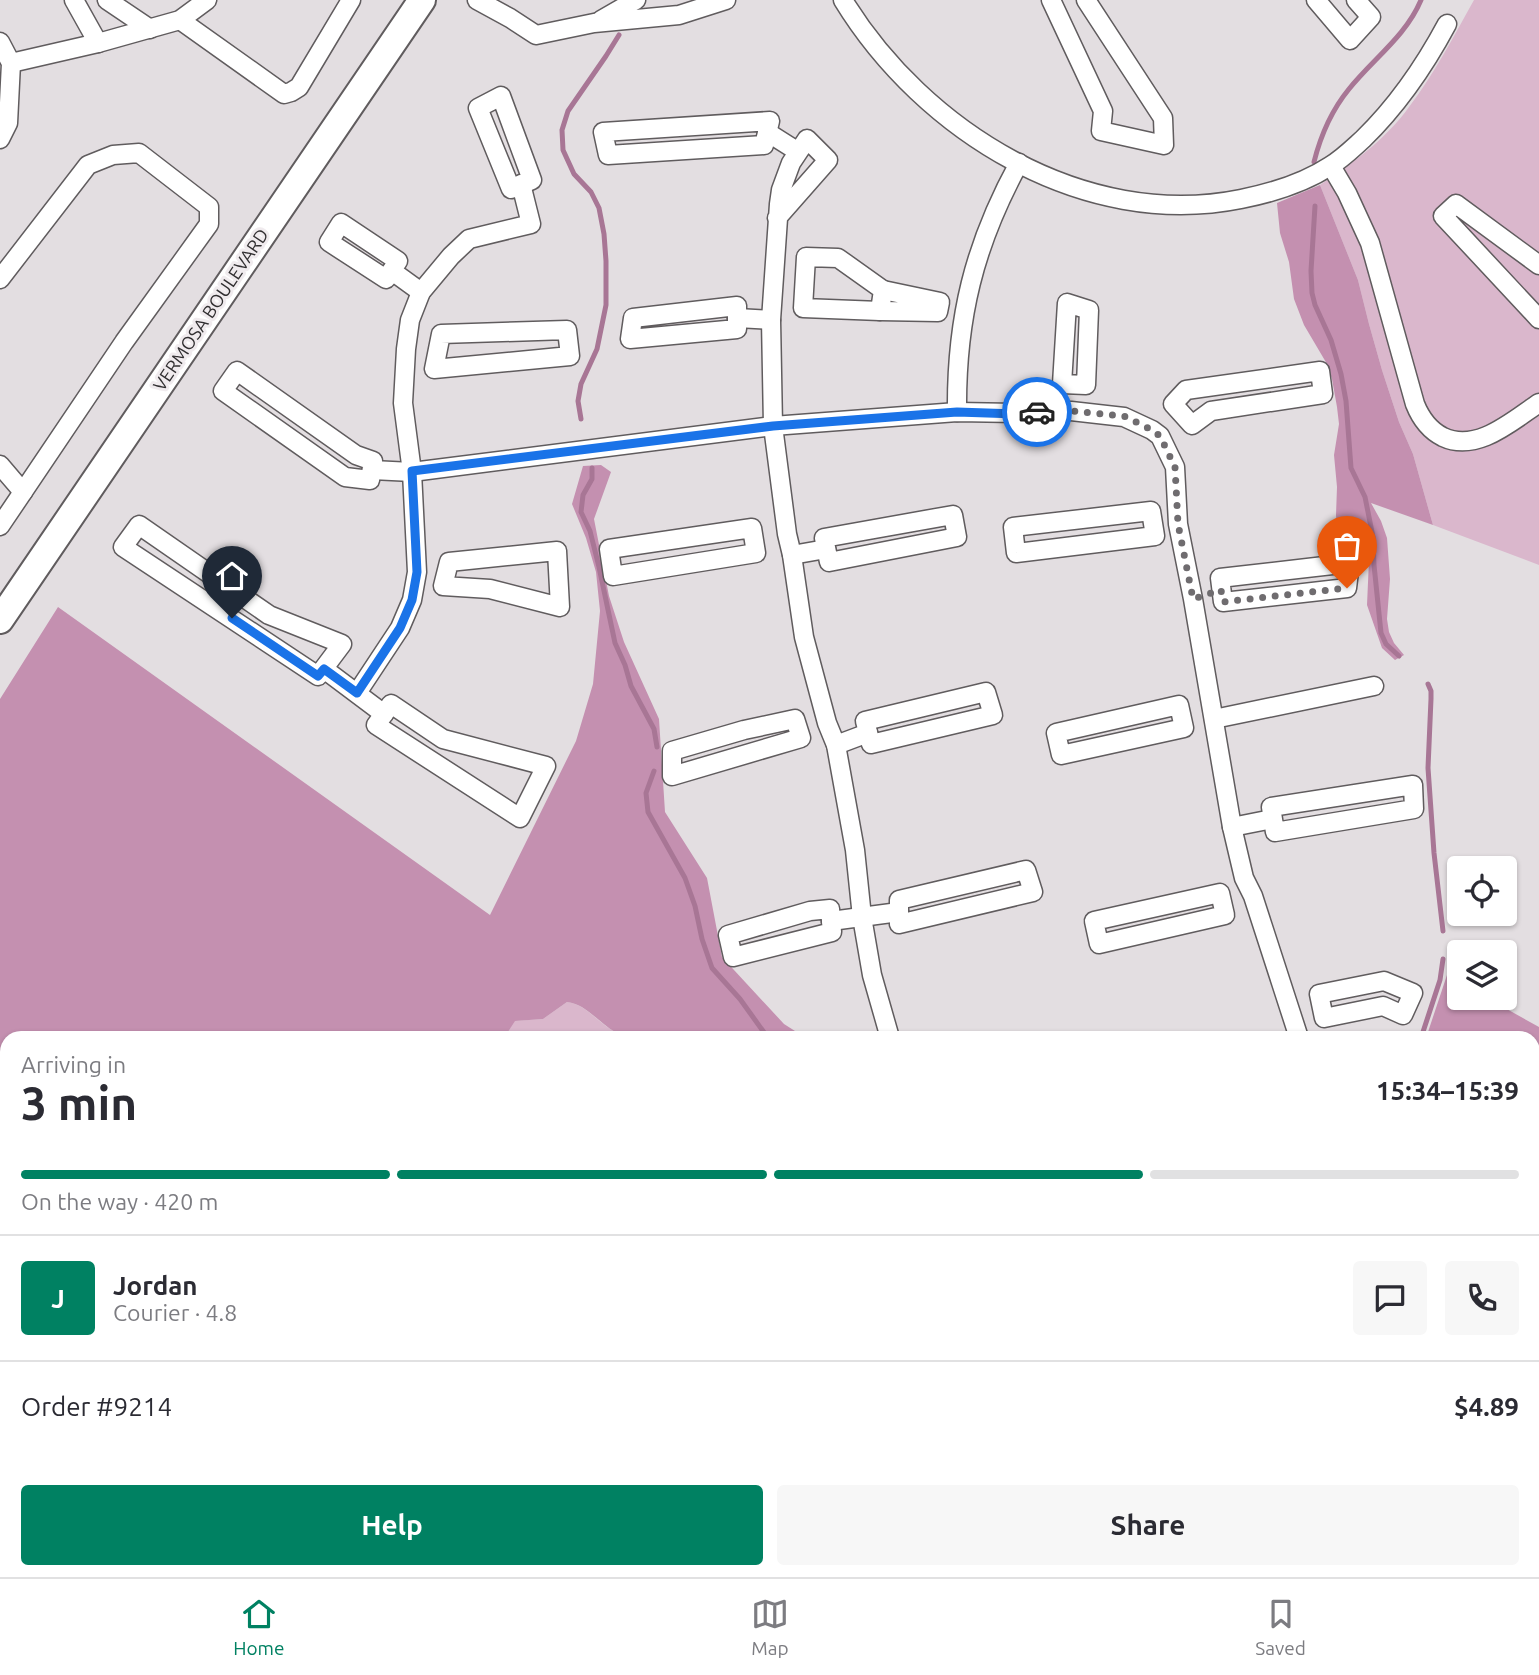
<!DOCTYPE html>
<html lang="en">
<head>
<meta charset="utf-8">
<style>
  body { margin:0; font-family:Ubuntu,sans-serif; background:#f7f7f7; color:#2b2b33; height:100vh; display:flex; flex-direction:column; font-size:26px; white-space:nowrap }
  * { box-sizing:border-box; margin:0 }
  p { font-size:23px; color:#7c7c81 }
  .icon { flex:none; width:38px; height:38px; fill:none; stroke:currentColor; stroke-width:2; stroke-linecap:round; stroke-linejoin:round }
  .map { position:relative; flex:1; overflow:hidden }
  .panel { position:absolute; left:0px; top:1031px; width:1540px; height:548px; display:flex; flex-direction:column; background:#fff; border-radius:21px 21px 0 0; box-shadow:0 2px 5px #0004 }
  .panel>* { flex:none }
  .tools { position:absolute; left:1447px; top:856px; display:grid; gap:14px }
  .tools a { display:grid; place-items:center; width:70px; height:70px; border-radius:7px; background:#fff; box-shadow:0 2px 5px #0004; font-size:35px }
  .pin { position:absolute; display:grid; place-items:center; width:60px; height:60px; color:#fff; margin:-72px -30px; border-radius:50% 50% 50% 0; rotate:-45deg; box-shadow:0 0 7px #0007 }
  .pin .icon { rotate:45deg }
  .courier { position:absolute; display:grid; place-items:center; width:70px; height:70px; margin:-35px; border:5px solid #1a73e8; border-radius:50%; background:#fff; color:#222; box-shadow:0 2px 9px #0007 }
  .overview em { font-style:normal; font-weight:700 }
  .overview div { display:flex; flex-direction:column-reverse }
  .overview { display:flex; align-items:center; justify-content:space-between; height:119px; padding:0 21px }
  h1 { font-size:46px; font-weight:700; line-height:52px }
  .bar { display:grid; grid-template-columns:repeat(4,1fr); gap:10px 7px; align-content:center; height:84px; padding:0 21px }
  .bar i { height:9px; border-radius:5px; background:#e1e1e2 }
  .bar .selected { background:#008162 }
  .bar p { grid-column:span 4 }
  .line { display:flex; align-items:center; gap:18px; padding:0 21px; border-top:2px solid #e1e1e2 }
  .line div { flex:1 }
  .round { display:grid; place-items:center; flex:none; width:74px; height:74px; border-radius:7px; background:#f7f7f7 }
  .cta { display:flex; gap:14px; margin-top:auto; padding:14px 21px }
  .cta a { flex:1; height:80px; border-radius:7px; background:#008162; color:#fff; font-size:28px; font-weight:700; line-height:80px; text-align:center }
  .cta a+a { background:#f7f7f7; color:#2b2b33 }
  .menu { display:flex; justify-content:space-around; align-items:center; height:98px; border-top:2px solid #e1e1e2; background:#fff; font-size:19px; color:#7c7c81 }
  .menu a { display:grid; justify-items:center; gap:4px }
  .menu .selected { color:#008162 }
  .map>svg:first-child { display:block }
  .green { fill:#dab7cc }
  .forest { fill:#c490b0 }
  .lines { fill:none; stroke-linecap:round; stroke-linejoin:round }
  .stream { stroke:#a87695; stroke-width:5 }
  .street-casing { stroke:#605c5e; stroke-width:21 }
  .secondary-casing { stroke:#605c5e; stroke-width:30 }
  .street { stroke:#fff; stroke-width:18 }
  .secondary { stroke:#fff; stroke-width:26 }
  .done { stroke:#6f6c6f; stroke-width:7; stroke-dasharray:0 12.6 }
  .route { stroke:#1a73e8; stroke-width:9 }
  .labels { text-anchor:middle; stroke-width:6; stroke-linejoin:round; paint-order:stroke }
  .street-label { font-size:18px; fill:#312f31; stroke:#f0ebee }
</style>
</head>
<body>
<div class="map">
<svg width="1539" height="1577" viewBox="0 0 1539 1577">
  <rect width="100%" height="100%" fill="#e3dee1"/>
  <g class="green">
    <path d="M1474,0H1539V565L1433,525L1413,454L1399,422L1382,370L1369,324L1358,280L1320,185C1353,163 1386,139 1409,107C1434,74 1454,36 1474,0Z"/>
    <path d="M567,1002C587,1004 600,1026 618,1033C630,1038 644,1036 656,1036L660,1038H504L514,1021L543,1019Z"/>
    <path d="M7,1164V1333L0,1335V1166Z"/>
    <path d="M5,1373H7V1572H147L144,1577H0V1374Z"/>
    <path d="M198,1572H324L327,1577H201Z"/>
    <path d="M437,1572H709L706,1577H437Z"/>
  </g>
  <g class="forest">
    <path d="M1320,185L1358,280L1369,324L1382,370L1399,422L1413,454L1433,525L1371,503L1381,521L1387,538L1390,579L1387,619L1389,632L1394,643L1404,655L1395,660L1382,648L1367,605L1369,560L1368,548L1338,546L1336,515L1337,487L1334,455L1339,424L1337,407L1332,379L1327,364L1304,325L1294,299L1289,262L1280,233L1277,203Z"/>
    <path d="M601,465L611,472L594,519L609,596L624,642L659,719L665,812L707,878L722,957L784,1024L806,1038L632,1037C626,1035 620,1034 615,1032C599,1023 586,1004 567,1002L543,1019L515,1021L504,1038H7V1164L0,1166V699L58,607L490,915L576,741L593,684L600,611L596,572L586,538L572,504L583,466Z"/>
    <path d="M1447,975L1459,982L1460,998H1487L1539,1027V1159L1533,1155V1038H1426Z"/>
    <path d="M6,1332L7,1373L0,1374V1335Z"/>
    <path d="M147,1572H198L201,1577H144Z"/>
    <path d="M324,1572H437V1577H327Z"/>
    <path d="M709,1572H973L986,1577H706Z"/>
    <path d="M1114,1572H1212L1208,1577H1197L1195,1575L1193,1577H1098Z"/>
  </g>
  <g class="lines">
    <g class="stream">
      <path d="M1314,162C1321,134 1331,111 1349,89C1373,59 1406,36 1421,0"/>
      <path d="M1315,206L1311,271L1312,293L1315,305L1331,340L1341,374L1346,401L1351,468L1365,497L1373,537L1374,565L1381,633L1386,644L1399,656"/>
      <path d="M581,419L578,401L581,384L597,349L606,305V261L604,234L599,208L591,192L574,174L563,150L562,130L568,111L606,56L619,35"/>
      <path d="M592,468V479L583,495L581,512L590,531L599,567L615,643L625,665L631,686L654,729L657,747"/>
      <path d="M1428,684L1431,691V699L1428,768L1434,853L1443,931"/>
      <path d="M654,771L646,793L648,812L685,878L695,906L702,939L712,968L740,999L768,1038"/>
      <path d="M1421,1038L1440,980L1443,959"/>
      <path d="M943,1572L948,1577"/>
      <path d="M808,1577L813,1572"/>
      <path d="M1152,1577L1158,1572"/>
    </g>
    <defs>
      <g id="street">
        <path d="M74,0L98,43"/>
        <path d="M107,0L150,29"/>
        <path d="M477,0L510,18L536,35L594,23L679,15L726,0"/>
        <path d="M843,0C923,131 1084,231 1241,199C1271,193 1304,183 1330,166C1342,159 1353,148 1363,139C1398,105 1424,67 1447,24"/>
        <path d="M1051,0L1103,111L1101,131L1164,145L1163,118L1086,0"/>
        <path d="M1316,0L1350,40L1371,17L1356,0"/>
        <path d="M180,20L284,94L291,92L299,87L351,0"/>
        <path d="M601,20L636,0"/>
        <path d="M0,42L11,63L8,123L0,139"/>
        <path d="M11,63L98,43L180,20L207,0"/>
        <path d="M501,96L532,180L511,189L478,108Z"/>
        <path d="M770,121L764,145L608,155L603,132Z"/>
        <path d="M767,132L797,151"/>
        <path d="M1331,166L1347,193L1370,243L1415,404C1421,419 1429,430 1443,437C1477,453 1512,421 1539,403"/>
        <path d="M777,218L828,160L807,139L791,163L781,190L779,204L771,320L773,426L787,534L792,555L804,637L827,723L836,745L855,850L862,917L872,975L890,1038"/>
        <path d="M341,223L398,261L386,279L329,242Z"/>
        <path d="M806,257L838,258L883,290L880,311L803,308Z"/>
        <path d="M1539,265L1456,204L1443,216L1539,319"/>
        <path d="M392,271L421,292"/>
        <path d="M0,279L88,165L113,155L139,153L209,207V224L124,342L0,526"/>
        <path d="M1067,303L1089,310L1086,385L1062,384Z"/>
        <path d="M737,306V329L630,339L633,318Z"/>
        <path d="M880,311L938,312L940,302L883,290"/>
        <path d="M737,318L771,320"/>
        <path d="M567,330L570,356L434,369L441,334Z"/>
        <path d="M237,371L356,455L373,461L370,480L345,477L223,391Z"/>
        <path d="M1320,371L1323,394L1211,411L1192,425L1173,404L1186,390Z"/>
        <path d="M957,412C956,319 974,245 1019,163"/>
        <path d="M0,465L23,492"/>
        <path d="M372,470L412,472L773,426L957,412L1017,413L1053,411H1071L1124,417L1152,430L1160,436L1175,467L1178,524L1193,599L1232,827L1244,878L1253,896L1299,1038"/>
        <path d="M1151,511L1155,536L1016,553L1013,527Z"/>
        <path d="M953,515L957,537L829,562L824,538Z"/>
        <path d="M139,525L269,615L342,644L318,676L123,547Z"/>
        <path d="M752,528L756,553L613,576L609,549Z"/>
        <path d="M557,551L560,607L490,589L443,586L449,562Z"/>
        <path d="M792,555L826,549"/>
        <path d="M1350,563L1347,588L1223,602L1220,578Z"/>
        <path d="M324,669L384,714"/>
        <path d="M986,692L993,715L871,744L865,721Z"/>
        <path d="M357,693L400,628L412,600L417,572L412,472L403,403L406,349L410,320L421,292L451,256L469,239L531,224L521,184"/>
        <path d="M391,704L443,739L546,766L520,818L376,725Z"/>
        <path d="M1179,705L1184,728L1061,755L1056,733Z"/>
        <path d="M795,719L801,738L672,776V751L744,730Z"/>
        <path d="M1214,719L1374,686"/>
        <path d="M836,745L868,733"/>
        <path d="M1413,785L1414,809L1275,832L1271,807Z"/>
        <path d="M1232,827L1272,819"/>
        <path d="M1026,870L1033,892L899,924V900Z"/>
        <path d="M1220,893L1225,915L1099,944L1094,921Z"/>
        <path d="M830,909L832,932L733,957L728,935L810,911Z"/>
        <path d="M831,921L899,912"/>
        <path d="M1384,981L1413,993L1403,1015L1383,1006L1324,1018L1319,994Z"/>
      </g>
      <path id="secondary" d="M0,620L422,0"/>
    </defs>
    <use href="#street" class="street-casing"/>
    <use href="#secondary" class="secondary-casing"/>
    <use href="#street" class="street"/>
    <use href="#secondary" class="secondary"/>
  </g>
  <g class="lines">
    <path class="done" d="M1037,412L1071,411L1124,416L1152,430L1160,436L1175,467L1178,524L1193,599L1221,590L1223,602L1347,588"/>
    <path class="route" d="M232,618L318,676L324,669L357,693L400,628L412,600L417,572L412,471L773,426L957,412L1017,414L1037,412"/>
  </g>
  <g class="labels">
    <g class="street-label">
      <text transform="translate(211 310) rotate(-56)" y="6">VERMOSA BOULEVARD</text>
    </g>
  </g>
</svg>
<div class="tools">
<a><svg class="icon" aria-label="locate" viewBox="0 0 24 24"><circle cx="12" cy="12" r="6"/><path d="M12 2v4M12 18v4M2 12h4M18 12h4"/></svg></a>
<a><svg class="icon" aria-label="layers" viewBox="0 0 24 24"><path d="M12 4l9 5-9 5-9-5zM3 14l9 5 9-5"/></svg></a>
</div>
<div class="pin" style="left:1347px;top:588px;background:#ea580c"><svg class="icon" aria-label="bag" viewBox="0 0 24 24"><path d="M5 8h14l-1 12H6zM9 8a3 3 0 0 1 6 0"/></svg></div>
<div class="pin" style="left:232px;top:618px;background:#1f2937"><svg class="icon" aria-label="home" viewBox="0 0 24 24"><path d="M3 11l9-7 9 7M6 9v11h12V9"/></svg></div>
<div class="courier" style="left:1037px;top:412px"><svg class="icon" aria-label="car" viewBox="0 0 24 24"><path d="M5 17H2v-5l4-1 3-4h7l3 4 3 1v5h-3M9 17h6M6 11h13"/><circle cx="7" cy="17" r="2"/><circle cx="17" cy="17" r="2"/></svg></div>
<section class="panel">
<div class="overview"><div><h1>3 min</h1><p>Arriving in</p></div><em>15:34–15:39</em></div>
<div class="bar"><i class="selected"></i><i class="selected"></i><i class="selected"></i><i></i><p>On the way · 420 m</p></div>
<div class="line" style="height:126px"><b class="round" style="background:#008162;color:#fff">J</b><div><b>Jordan</b><p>Courier · 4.8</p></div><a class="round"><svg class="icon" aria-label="chat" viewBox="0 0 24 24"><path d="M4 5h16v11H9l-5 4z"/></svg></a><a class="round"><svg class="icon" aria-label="phone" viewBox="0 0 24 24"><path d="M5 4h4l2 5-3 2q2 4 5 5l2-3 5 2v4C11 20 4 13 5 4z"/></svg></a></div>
<div class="line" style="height:91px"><div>Order #9214</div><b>$4.89</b></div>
<div class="cta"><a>Help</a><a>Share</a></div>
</section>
</div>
<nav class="menu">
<a class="selected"><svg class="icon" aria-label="home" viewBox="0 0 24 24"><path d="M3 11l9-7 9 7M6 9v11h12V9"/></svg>Home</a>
<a><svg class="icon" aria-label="map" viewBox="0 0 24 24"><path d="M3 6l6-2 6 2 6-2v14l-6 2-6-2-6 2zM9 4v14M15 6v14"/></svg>Map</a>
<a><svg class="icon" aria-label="saved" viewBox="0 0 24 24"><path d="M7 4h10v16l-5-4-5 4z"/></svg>Saved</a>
</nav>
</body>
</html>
